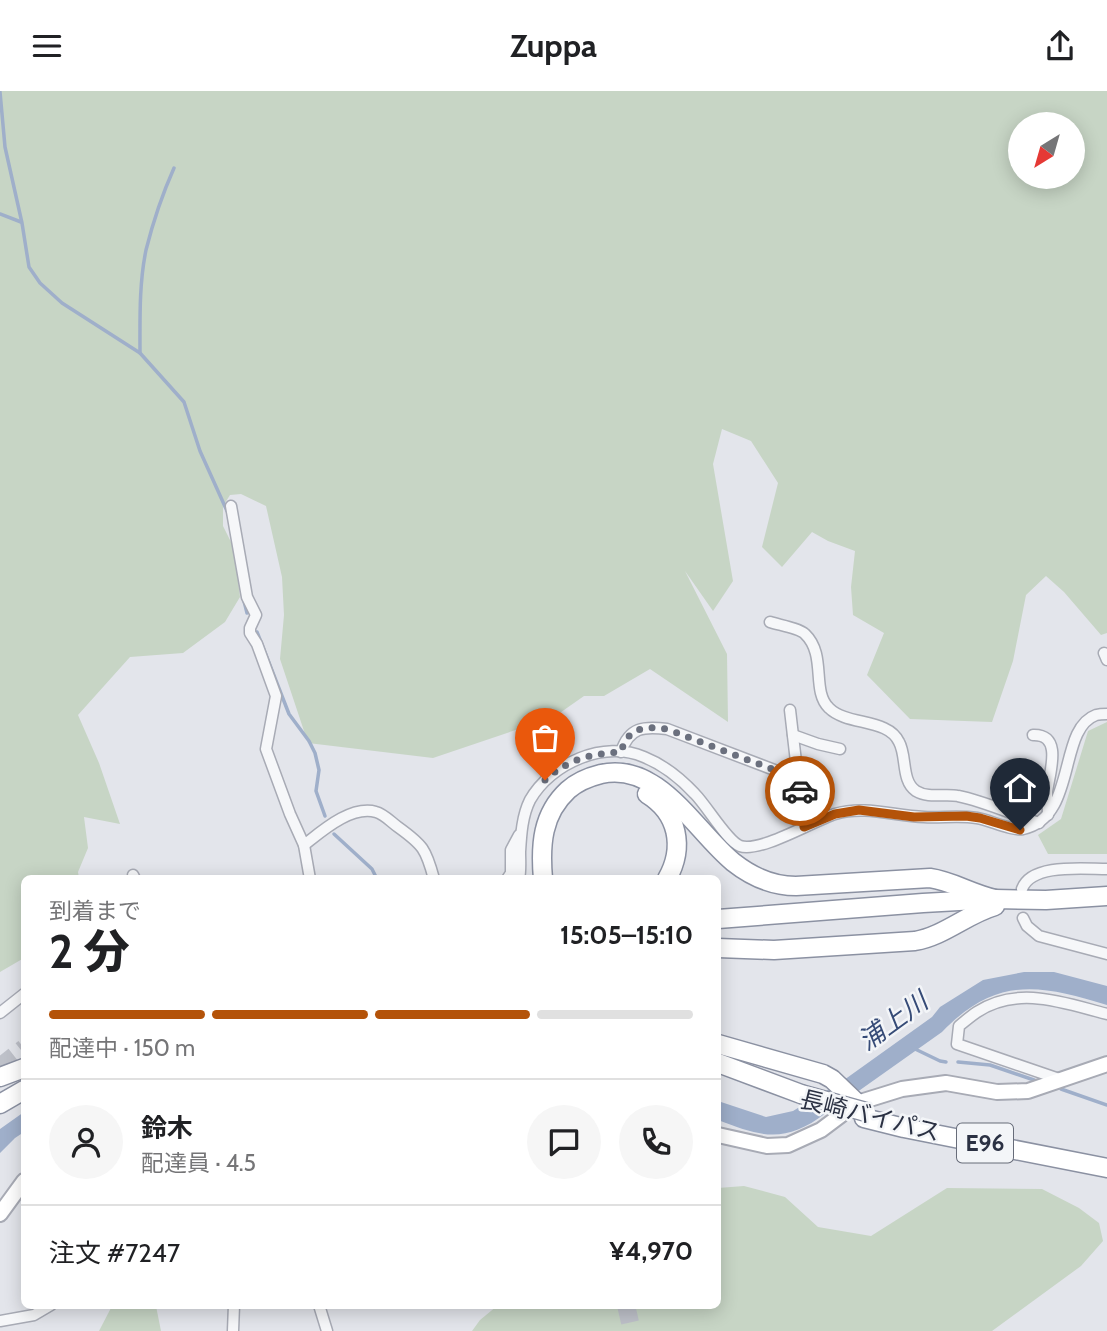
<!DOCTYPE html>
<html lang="ja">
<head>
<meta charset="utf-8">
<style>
  body { margin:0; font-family:Cabin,"Noto Sans JP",sans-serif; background:#f6f6f6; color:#202124; height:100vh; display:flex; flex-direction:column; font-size:26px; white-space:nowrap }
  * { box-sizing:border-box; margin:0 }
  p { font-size:23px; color:#757577 }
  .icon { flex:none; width:38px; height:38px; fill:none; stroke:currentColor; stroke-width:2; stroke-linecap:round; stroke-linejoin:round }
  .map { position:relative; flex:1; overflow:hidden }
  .side { position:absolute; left:21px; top:784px; width:700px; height:434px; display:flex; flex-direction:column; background:#fff; border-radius:10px; box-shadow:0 4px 18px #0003 }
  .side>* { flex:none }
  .needle { width:46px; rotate:217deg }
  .buttons { position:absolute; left:1008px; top:21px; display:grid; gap:14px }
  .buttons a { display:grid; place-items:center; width:77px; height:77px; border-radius:50%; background:#fff; box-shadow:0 4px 18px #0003; font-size:35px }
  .pin { position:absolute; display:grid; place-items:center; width:60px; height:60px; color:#fff; margin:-72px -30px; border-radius:50% 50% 50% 0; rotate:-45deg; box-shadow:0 0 7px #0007 }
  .pin .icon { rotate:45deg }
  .courier { position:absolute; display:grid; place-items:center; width:70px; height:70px; margin:-35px; border:5px solid #b45309; border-radius:50%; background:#fff; color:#222; box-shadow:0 2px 9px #0007 }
  .head em { font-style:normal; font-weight:800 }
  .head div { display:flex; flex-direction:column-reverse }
  .head { display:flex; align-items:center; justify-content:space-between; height:119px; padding:0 28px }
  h1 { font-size:46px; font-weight:800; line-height:52px }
  .bar { display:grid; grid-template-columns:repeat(4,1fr); gap:10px 7px; align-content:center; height:84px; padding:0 28px }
  .bar i { height:9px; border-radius:5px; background:#e0e0e0 }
  .bar .on { background:#b45309 }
  .bar p { grid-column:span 4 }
  .line { display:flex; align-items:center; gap:18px; padding:0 28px; border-top:2px solid #e0e0e0 }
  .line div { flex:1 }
  .round { display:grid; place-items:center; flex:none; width:74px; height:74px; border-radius:37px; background:#f6f6f6 }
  header { display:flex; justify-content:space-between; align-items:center; height:91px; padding:0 28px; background:#fff; font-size:32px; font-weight:800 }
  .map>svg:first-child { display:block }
  .green { fill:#c7d5c5; fill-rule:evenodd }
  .water { fill:#9fafca }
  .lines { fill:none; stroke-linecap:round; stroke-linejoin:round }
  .stream { stroke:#9fafca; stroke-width:3.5 }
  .highway-tunnel { stroke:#bec1c9; stroke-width:18; stroke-dasharray:18 9; stroke-linecap:butt }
  .street-casing { stroke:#a8abb5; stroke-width:13 }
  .secondary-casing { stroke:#a8abb5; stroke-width:18 }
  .highway-casing { stroke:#8b91a2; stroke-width:21 }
  .street { stroke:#f6f7f9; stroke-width:10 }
  .secondary { stroke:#fff; stroke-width:14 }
  .highway { stroke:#fff; stroke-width:18 }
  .highway-bridge-casing { stroke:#8b91a2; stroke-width:21; stroke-linecap:butt }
  .highway-bridge { stroke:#fff; stroke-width:18 }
  .done { stroke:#6b707e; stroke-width:7; stroke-dasharray:0 12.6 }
  .route { stroke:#b45309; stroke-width:9 }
  .labels { text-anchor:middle; stroke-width:5; stroke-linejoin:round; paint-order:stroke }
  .shield { fill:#f3f5f8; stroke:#676c79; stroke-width:2 }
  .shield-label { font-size:23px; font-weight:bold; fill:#2b3143 }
  .street-label { font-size:24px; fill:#2b3143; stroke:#f3f5f8 }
  .water-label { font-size:26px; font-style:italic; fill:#364b77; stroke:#f3f5f8 }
</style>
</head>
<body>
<header><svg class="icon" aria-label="menu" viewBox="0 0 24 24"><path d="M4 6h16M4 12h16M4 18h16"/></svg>Zuppa<svg class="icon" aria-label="share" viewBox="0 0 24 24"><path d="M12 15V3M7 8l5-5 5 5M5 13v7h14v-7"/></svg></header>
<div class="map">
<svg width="1107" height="1240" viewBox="0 0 1107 1240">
  <rect width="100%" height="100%" fill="#e3e5eb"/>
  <g class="green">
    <path d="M0,0H1107V542L1101,544L1064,501L1046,485L1026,504L1013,570L992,631L910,628L867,584L884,542L853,524L851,496L855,460L828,450L812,441L782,476L762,456L778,392L751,350L722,338L713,373L733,490L713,520L685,480L727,563L728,631L650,578L604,605H584L554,626L433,667L308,652L280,568L284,524L282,486L266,415L241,403L230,404L223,415V435L234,457L240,506L225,531L183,562L130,566L78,624L99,672L120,733L84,726L88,757L78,781L79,787L24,788V867L0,881ZM1073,33V86H1020V33Z"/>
    <path d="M1107,631V763H1048L1038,744L1061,728L1088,640Z"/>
    <path d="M744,1095L785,1106L818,1136L871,1145L947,1097L1042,1098L1079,1117L1099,1132L1103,1150L1081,1175L992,1240H472L480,1229L497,1215L718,1214V1097Z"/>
    <path d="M112,1215H156L161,1240H99Z"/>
  </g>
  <g class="water">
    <path d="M1024,881H1054L1107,895V914C1039,893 996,885 942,941L853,1004C840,1008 837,1014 826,1022C785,1053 762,1046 718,1029V1010L766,1026L793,1020L844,989L932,926L940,916L983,889Z"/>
    <path d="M24,1021V1041L15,1047L0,1062V1038Z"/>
  </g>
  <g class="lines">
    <g class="stream">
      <path d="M0,1L5,56L22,132L29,176L40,192L62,212L140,262L184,311L200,360L227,420"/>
      <path d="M0,123L21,131"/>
      <path d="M140,262C140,228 139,193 146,159C153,131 162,104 174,77"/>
      <path d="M244,510L247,522"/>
      <path d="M257,541L289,623L309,650L315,662L319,679L316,700L325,725"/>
      <path d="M334,743L372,778L377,788"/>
      <path d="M913,957L940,970L946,971"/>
      <path d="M958,971L990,974L1034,989"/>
      <path d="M1061,998L1107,1014"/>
    </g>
    <g class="highway-tunnel">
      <path d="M0,976L24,957"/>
      <path d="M626,1214L632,1240"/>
    </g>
    <defs>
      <g id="street">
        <path d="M231,415L247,506L256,524L250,537V542L257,553L276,605L266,658L290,723L304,754L310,788"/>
        <path d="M770,531C779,534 799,537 805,543C827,564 811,600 829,617C847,635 888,627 899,651C907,665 901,690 916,700C929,708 945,702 958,705C984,710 1014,724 1039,732"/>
        <path d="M1104,562L1107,569"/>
        <path d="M790,619L798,688"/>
        <path d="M793,644L818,653L840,658"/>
        <path d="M1033,644C1064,643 1049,683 1047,701C1047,708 1048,716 1048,724"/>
        <path d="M621,661C629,636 644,635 667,638L798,688L804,736"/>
        <path d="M304,754C322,740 351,714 376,721C384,723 391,731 398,736C423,754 426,758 434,788"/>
        <path d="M133,784L135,788"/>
        <path d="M507,788L511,782V759L519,744"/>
        <path d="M519,788C521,779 520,770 520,761C521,744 522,725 530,709C551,672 604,649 644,666C664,674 681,688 695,703C707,715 727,750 740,755C760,762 813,730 835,723C865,714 894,725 924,726C942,727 959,724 977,727C990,729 1011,740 1023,738C1078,726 1057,638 1096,624C1100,623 1103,623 1107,623"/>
        <path d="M1022,798C1031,772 1084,778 1107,778"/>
        <path d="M1023,827L1027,835L1039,845L1107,863"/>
        <path d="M0,922L24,903"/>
        <path d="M1062,989L957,953L959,935C965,930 971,925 977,921C1018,894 1064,912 1107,923"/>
        <path d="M319,1214L327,1240"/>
        <path d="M0,1230L34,1224L51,1214"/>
        <path d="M233,1240L234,1214"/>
      </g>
      <g id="secondary">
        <path d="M718,1044L767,1055L788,1054L821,1039L857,1012L902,998L946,992L997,1001L1028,1000L1107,973"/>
        <path d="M0,1123L24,1090"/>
      </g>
      <g id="highway">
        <path d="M647,703C678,722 685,756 667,788"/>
        <path d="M543,788C540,754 542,723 568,699C577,691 589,686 601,683C659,670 695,740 733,771C752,786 773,795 796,795L930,787C952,790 972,803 995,808"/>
        <path d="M718,828L923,812L995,808L1046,809L1107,805"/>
        <path d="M718,857L774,859L915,850C944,845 967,823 995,815"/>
        <path d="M718,953L823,983L832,988L857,1012"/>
        <path d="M718,972L801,1003"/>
        <path d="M0,986L24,977"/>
        <path d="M0,1013L24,999"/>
        <path d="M864,1027L904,1037L1107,1077"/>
      </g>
    </defs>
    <use href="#street" class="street-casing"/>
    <use href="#secondary" class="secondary-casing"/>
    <use href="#highway" class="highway-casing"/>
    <use href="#street" class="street"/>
    <use href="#secondary" class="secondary"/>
    <use href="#highway" class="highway"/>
    <defs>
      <path id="highway-bridge" d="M801,1003L866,1021"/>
    </defs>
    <use href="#highway-bridge" class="highway-bridge-casing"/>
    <use href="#highway-bridge" class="highway-bridge"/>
  </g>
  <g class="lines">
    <path class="done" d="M545,689C569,668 590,663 621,661C628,636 644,635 667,638L798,688L800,700"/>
    <path class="route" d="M800,700L804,736L835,723L859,719L914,726L966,725L980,727L1020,739"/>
  </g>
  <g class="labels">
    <rect class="shield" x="957" y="1032.5" width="56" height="39" rx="5"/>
    <g class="shield-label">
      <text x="985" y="1060">E96</text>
    </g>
    <g class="street-label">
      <text transform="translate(870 1025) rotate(14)" y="8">長崎バイパス</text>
    </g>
    <g class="water-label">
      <text transform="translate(893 930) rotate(-36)" y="9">浦上川</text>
    </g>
  </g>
</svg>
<div class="buttons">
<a><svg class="needle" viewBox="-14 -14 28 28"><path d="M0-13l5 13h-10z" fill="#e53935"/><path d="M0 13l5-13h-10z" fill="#757577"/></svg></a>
</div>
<div class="pin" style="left:545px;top:689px;background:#ea580c"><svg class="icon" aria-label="bag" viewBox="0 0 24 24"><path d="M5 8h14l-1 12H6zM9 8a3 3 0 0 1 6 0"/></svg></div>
<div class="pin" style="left:1020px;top:739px;background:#1f2937"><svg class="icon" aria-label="home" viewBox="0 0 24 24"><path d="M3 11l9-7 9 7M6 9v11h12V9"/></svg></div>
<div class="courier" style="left:800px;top:700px"><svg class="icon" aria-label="car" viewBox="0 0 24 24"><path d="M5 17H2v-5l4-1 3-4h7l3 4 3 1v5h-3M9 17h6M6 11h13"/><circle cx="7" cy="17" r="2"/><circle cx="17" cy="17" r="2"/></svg></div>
<section class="side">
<div class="head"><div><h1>2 分</h1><p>到着まで</p></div><em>15:05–15:10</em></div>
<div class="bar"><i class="on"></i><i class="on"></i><i class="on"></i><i></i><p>配達中 · 150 m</p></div>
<div class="line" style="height:126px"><a class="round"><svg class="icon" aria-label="person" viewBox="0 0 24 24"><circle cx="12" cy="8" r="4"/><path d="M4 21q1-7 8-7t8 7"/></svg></a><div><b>鈴木</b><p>配達員 · 4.5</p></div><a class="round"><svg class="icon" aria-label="chat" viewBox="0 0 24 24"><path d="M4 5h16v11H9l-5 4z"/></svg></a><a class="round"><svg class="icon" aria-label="phone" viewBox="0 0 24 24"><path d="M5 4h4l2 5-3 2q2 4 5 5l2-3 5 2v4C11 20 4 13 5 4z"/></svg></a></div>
<div class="line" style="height:91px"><div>注文 #7247</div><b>¥4,970</b></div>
</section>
</div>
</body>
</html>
